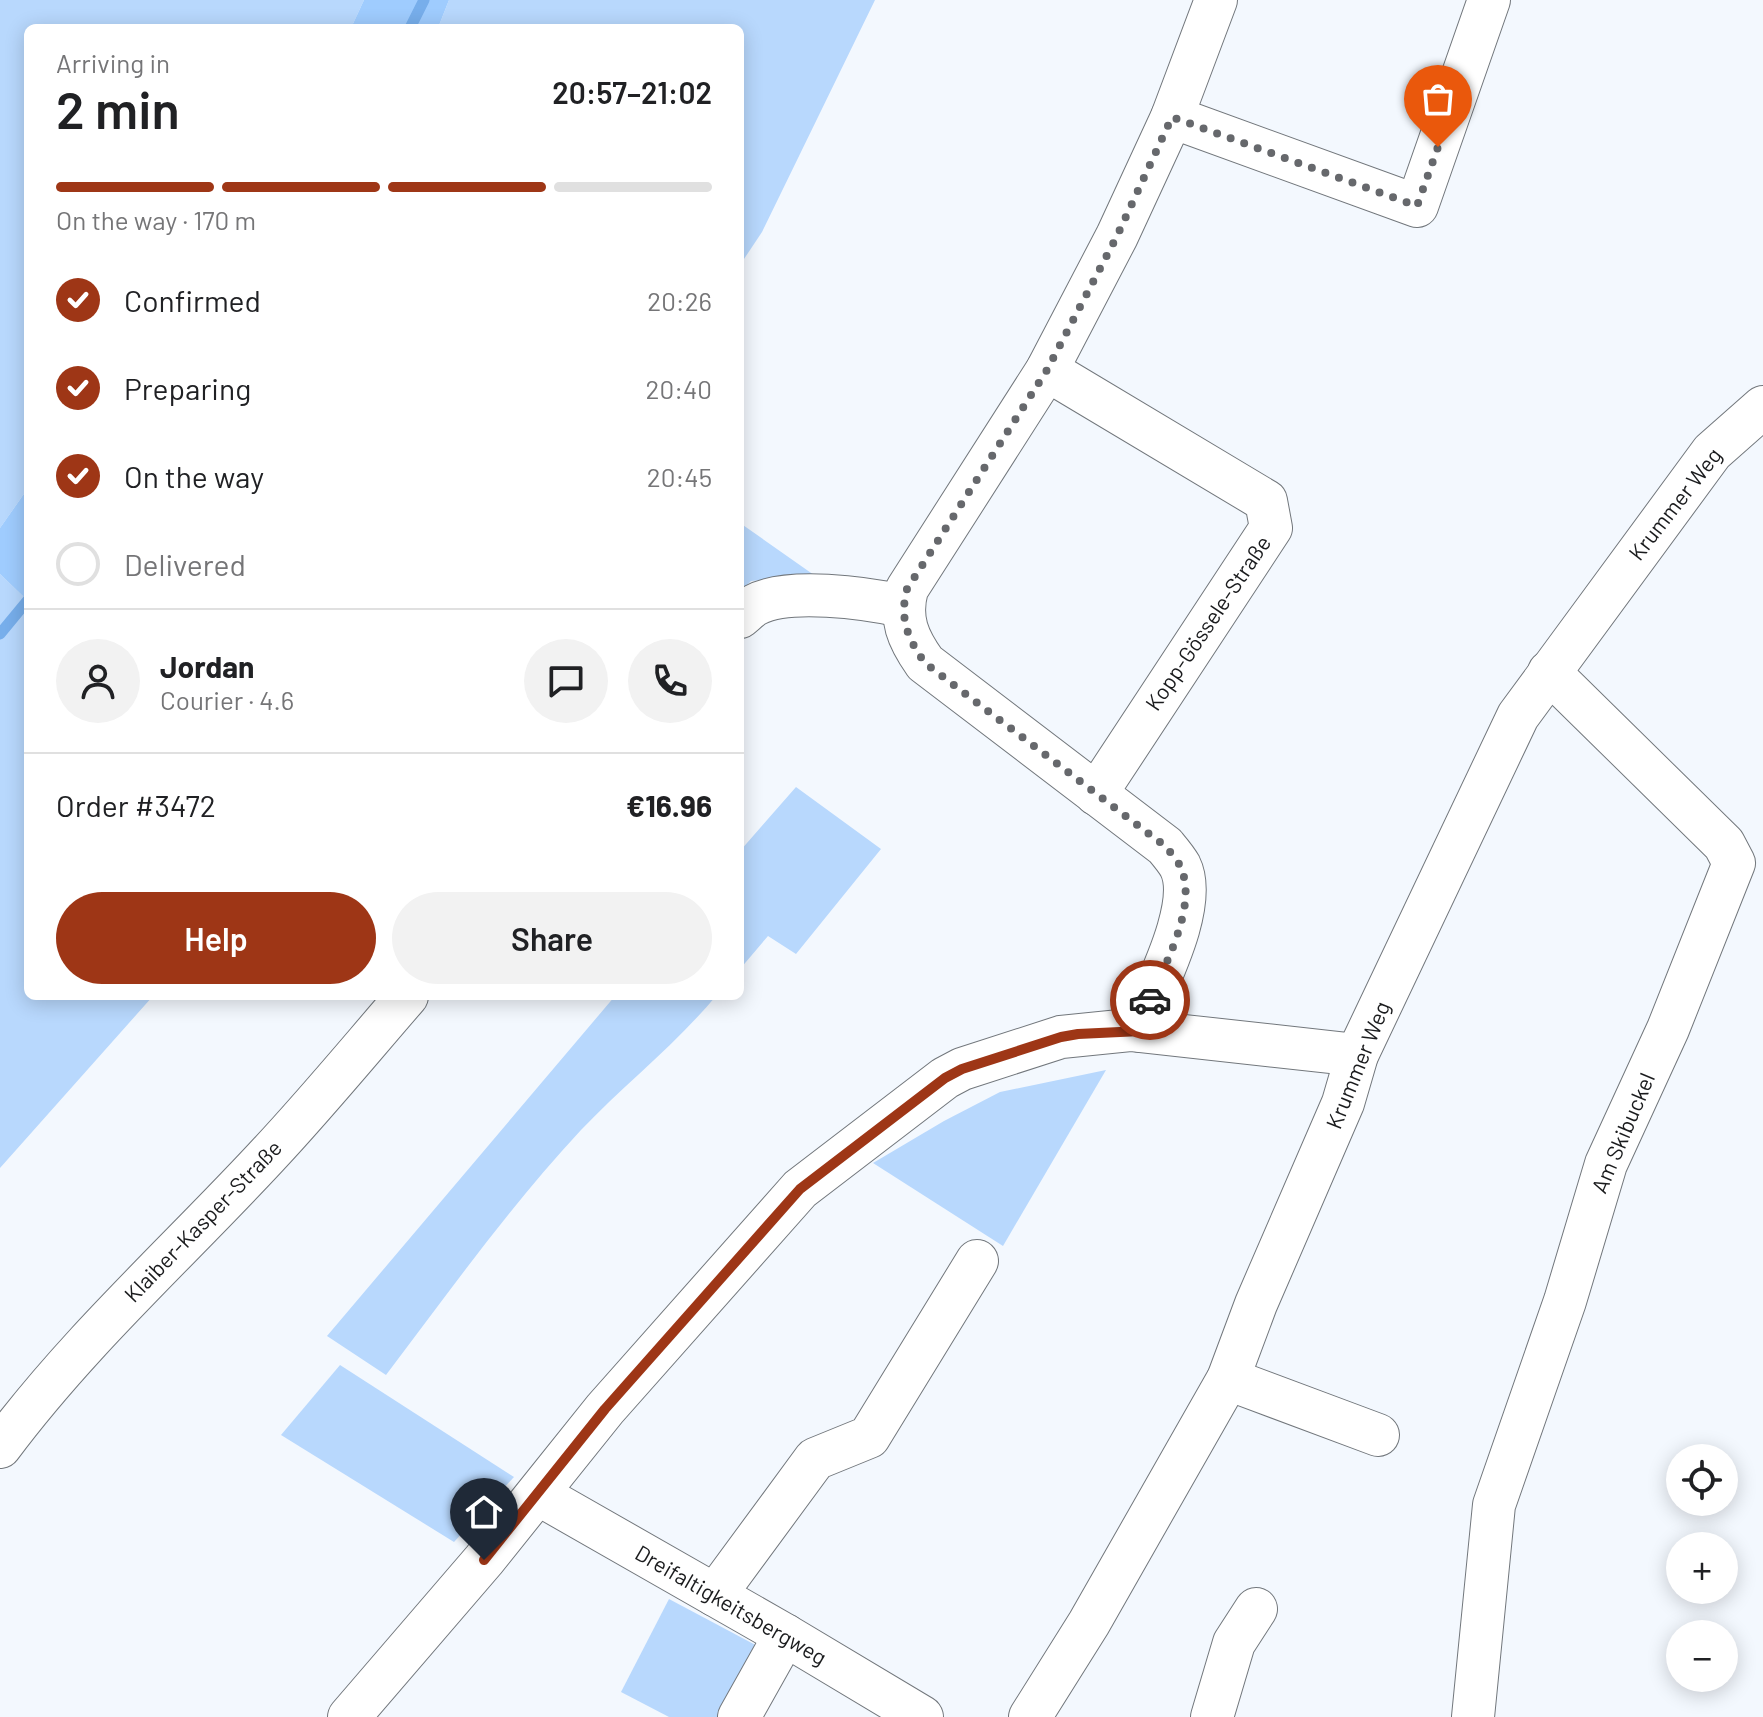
<!DOCTYPE html>
<html lang="en">
<head>
<meta charset="utf-8">
<style>
  body { margin:0; font-family:Barlow,sans-serif; background:#f2f2f2; color:#202124; height:100vh; display:flex; flex-direction:column; font-size:30px; white-space:nowrap }
  * { box-sizing:border-box; margin:0 }
  p { font-size:26px; color:#757577 }
  .icon { flex:none; width:44px; height:44px; fill:none; stroke:currentColor; stroke-width:2; stroke-linecap:round; stroke-linejoin:round }
  .map { position:relative; flex:1; overflow:hidden }
  .panel { position:absolute; left:24px; top:24px; width:720px; height:976px; display:flex; flex-direction:column; background:#fff; border-radius:12px; box-shadow:0 4px 20px #0003 }
  .panel>* { flex:none }
  .controls { position:absolute; left:1666px; top:1444px; display:grid; gap:16px }
  .controls a { display:grid; place-items:center; width:72px; height:72px; border-radius:50%; background:#fff; box-shadow:0 4px 20px #0003; font-size:40px }
  .pin { position:absolute; display:grid; place-items:center; width:68px; height:68px; color:#fff; margin:-82px -34px; border-radius:50% 50% 50% 0; rotate:-45deg; box-shadow:0 0 8px #0007 }
  .pin .icon { rotate:45deg }
  .courier { position:absolute; display:grid; place-items:center; width:80px; height:80px; margin:-40px; border:6px solid #9e3616; border-radius:50%; background:#fff; color:#222; box-shadow:0 2px 10px #0007 }
  .head em { font-style:normal; font-weight:600 }
  .head div { display:flex; flex-direction:column-reverse }
  .head { display:flex; align-items:center; justify-content:space-between; height:136px; padding:0 32px }
  h1 { font-size:52px; font-weight:600; line-height:60px }
  .bar { display:grid; grid-template-columns:repeat(4,1fr); gap:12px 8px; align-content:center; height:96px; padding:0 32px }
  .bar i { height:10px; border-radius:6px; background:#e0e0e0 }
  .bar .active { background:#9e3616 }
  .bar p { grid-column:span 4 }
  .line { display:flex; align-items:center; gap:20px; padding:0 32px; border-top:2px solid #e0e0e0 }
  .line div { flex:1 }
  .round { display:grid; place-items:center; flex:none; width:84px; height:84px; border-radius:42px; background:#f2f2f2 }
  ol { padding:0 32px; list-style:none }
  li { display:flex; align-items:center; gap:24px; height:88px }
  li p { margin-inline-start:auto }
  li .icon { padding:8px; border-radius:50%; background:#9e3616; color:#fff; stroke-width:4 }
  li:last-child { color:#757577 }
  li i { width:44px; height:44px; border:4px solid #e0e0e0; border-radius:50% }
  .action { display:flex; gap:16px; margin-top:auto; padding:16px 32px }
  .action a { flex:1; height:92px; border-radius:48px; background:#9e3616; color:#fff; font-size:32px; font-weight:600; line-height:92px; text-align:center }
  .action a+a { background:#f2f2f2; color:#202124 }
  .map>svg:first-child { display:block }
  .green { fill:#b8d8fd }
  .forest { fill:#9fccfe }
  .lines { fill:none; stroke-linecap:round; stroke-linejoin:round }
  .stream { stroke:#77aeeb; stroke-width:11 }
  .minor-casing { stroke:#72777c; stroke-width:44 }
  .minor { stroke:#fff; stroke-width:42 }
  .done { stroke:#66686c; stroke-width:8; stroke-dasharray:0 14.4 }
  .route { stroke:#9e3616; stroke-width:10 }
  .labels { text-anchor:middle; stroke-width:8; stroke-linejoin:round; paint-order:stroke }
  .street-label { font-size:22px; fill:#1a1b1d; stroke:#fff }
</style>
</head>
<body>
<div class="map">
<svg width="1763" height="1717" viewBox="0 0 1763 1717">
  <rect width="100%" height="100%" fill="#f3f8fe"/>
  <g class="green">
    <path d="M0,0H364L351,28H28V488L0,528Z"/>
    <path d="M449,0H875L762,232L740,265V28H438Z"/>
    <path d="M740,523L814,575L751,581L740,592Z"/>
    <path d="M0,574L28,601V996H153L0,1168Z"/>
    <path d="M796,787L881,849L796,954L768,936L740,969V851Z"/>
    <path d="M615,996H716C675,1045 625,1084 581,1130C510,1206 449,1292 386,1375L327,1336Z"/>
    <path d="M1106,1070L1003,1246L873,1163L944,1121L1000,1092Z"/>
    <path d="M340,1365L514,1477L454,1542L281,1435Z"/>
    <path d="M669,1599L763,1649L727,1717H669L621,1692Z"/>
  </g>
  <g class="forest">
    <path d="M364,0H449L438,28H351Z"/>
    <path d="M28,488V601L0,574V528Z"/>
  </g>
  <g class="lines">
    <g class="stream">
      <path d="M410,28L424,0"/>
      <path d="M0,634L28,600"/>
    </g>
    <defs>
      <g id="minor">
        <path d="M1172,117L1417,206L1489,0"/>
        <path d="M1047,370L1266,501L1271,528L1096,794"/>
        <path d="M740,617C745,613 750,608 755,605C788,587 866,598 902,606"/>
        <path d="M1141,1031L1142,1020C1157,983 1199,904 1180,866C1176,859 1170,852 1165,846L925,663C908,639 899,619 907,589L1047,370L1117,236L1172,117L1216,0"/>
        <path d="M1228,1379L1378,1435"/>
        <path d="M0,1447C79,1341 177,1253 267,1156C315,1105 361,1049 407,996"/>
        <path d="M538,1494L785,1635L922,1717"/>
        <path d="M715,1595L815,1459L869,1437L977,1261"/>
        <path d="M349,1717L484,1560L605,1409L800,1189L945,1078L962,1069L1061,1037L1130,1030L1357,1055"/>
        <path d="M739,1717L785,1635"/>
        <path d="M1030,1717L1089,1623L1228,1379L1256,1304L1343,1103L1357,1055L1518,716L1712,452L1763,407"/>
        <path d="M1212,1717L1234,1643L1256,1609"/>
        <path d="M1473,1717L1494,1505L1565,1301L1606,1164L1668,1029L1734,863L1724,844L1549,672"/>
      </g>
    </defs>
    <use href="#minor" class="minor-casing"/>
    <use href="#minor" class="minor"/>
  </g>
  <g class="lines">
    <path class="done" d="M1150,1000C1165,964 1199,904 1180,866C1177,859 1170,852 1165,846L925,663C908,639 899,619 907,589L1047,370L1117,236L1172,117L1417,206L1438,147"/>
    <path class="route" d="M484,1560L605,1409L800,1189L945,1078L962,1069L1061,1037L1078,1034L1141,1031L1150,1000"/>
  </g>
  <g class="labels">
    <g class="street-label">
      <text transform="translate(1675 504) rotate(-52)" y="8">Krummer Weg</text>
      <text transform="translate(1208 623) rotate(-56)" y="8">Kopp-Gössele-Straße</text>
      <text transform="translate(1358 1065) rotate(-68)" y="8">Krummer Weg</text>
      <text transform="translate(1623 1133) rotate(-67)" y="8">Am Skibuckel</text>
      <text transform="translate(203 1221) rotate(-46)" y="8">Klaiber-Kasper-Straße</text>
      <text transform="translate(731 1605) rotate(30)" y="8">Dreifaltigkeitsbergweg</text>
    </g>
  </g>
</svg>
<div class="controls">
<a><svg class="icon" aria-label="locate" viewBox="0 0 24 24"><circle cx="12" cy="12" r="6"/><path d="M12 2v4M12 18v4M2 12h4M18 12h4"/></svg></a>
<a>+</a>
<a>−</a>
</div>
<div class="pin" style="left:1438px;top:147px;background:#ea580c"><svg class="icon" aria-label="bag" viewBox="0 0 24 24"><path d="M5 8h14l-1 12H6zM9 8a3 3 0 0 1 6 0"/></svg></div>
<div class="pin" style="left:484px;top:1560px;background:#1f2937"><svg class="icon" aria-label="home" viewBox="0 0 24 24"><path d="M3 11l9-7 9 7M6 9v11h12V9"/></svg></div>
<div class="courier" style="left:1150px;top:1000px"><svg class="icon" aria-label="car" viewBox="0 0 24 24"><path d="M5 17H2v-5l4-1 3-4h7l3 4 3 1v5h-3M9 17h6M6 11h13"/><circle cx="7" cy="17" r="2"/><circle cx="17" cy="17" r="2"/></svg></div>
<section class="panel">
<div class="head"><div><h1>2 min</h1><p>Arriving in</p></div><em>20:57–21:02</em></div>
<div class="bar"><i class="active"></i><i class="active"></i><i class="active"></i><i></i><p>On the way · 170 m</p></div>
<ol>
<li><svg class="icon" aria-label="check" viewBox="0 0 24 24"><path d="M5 12l5 5 9-10"/></svg>Confirmed<p>20:26</p></li>
<li><svg class="icon" aria-label="check" viewBox="0 0 24 24"><path d="M5 12l5 5 9-10"/></svg>Preparing<p>20:40</p></li>
<li><svg class="icon" aria-label="check" viewBox="0 0 24 24"><path d="M5 12l5 5 9-10"/></svg>On the way<p>20:45</p></li>
<li><i></i>Delivered</li>
</ol>
<div class="line" style="height:144px"><a class="round"><svg class="icon" aria-label="person" viewBox="0 0 24 24"><circle cx="12" cy="8" r="4"/><path d="M4 21q1-7 8-7t8 7"/></svg></a><div><b>Jordan</b><p>Courier · 4.6</p></div><a class="round"><svg class="icon" aria-label="chat" viewBox="0 0 24 24"><path d="M4 5h16v11H9l-5 4z"/></svg></a><a class="round"><svg class="icon" aria-label="phone" viewBox="0 0 24 24"><path d="M5 4h4l2 5-3 2q2 4 5 5l2-3 5 2v4C11 20 4 13 5 4z"/></svg></a></div>
<div class="line" style="height:104px"><div>Order #3472</div><b>€16.96</b></div>
<div class="action"><a>Help</a><a>Share</a></div>
</section>
</div>
</body>
</html>
